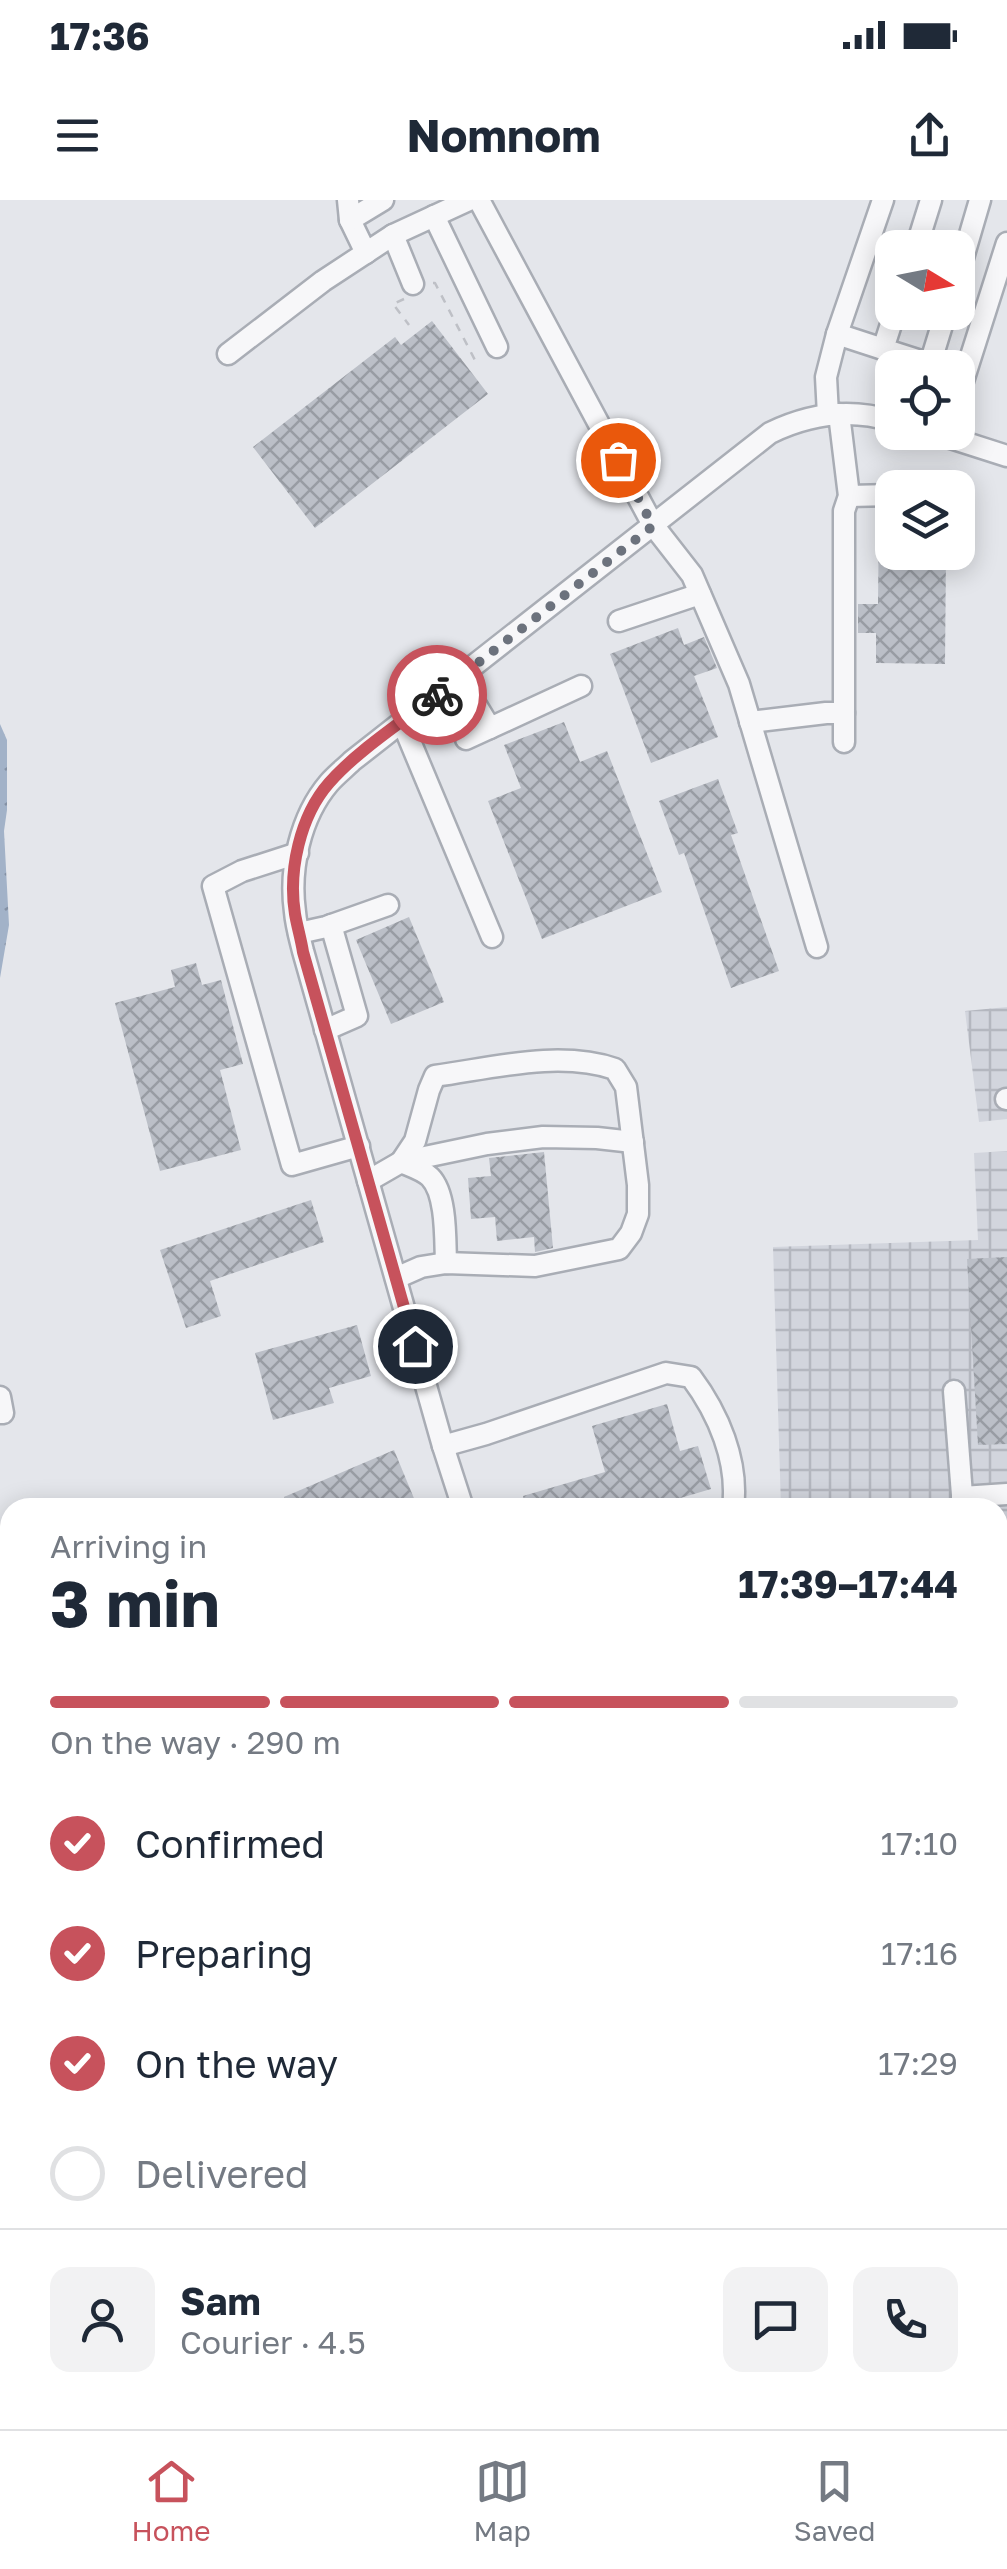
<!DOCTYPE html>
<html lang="en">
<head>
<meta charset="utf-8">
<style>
  body { margin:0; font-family:"Golos Text",sans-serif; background:#f2f2f3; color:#1f2937; height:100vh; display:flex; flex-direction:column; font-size:38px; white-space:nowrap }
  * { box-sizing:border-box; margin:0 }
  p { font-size:32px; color:#747a83 }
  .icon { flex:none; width:55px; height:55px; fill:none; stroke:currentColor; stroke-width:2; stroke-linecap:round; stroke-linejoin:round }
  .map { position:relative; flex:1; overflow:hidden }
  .sheet { position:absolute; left:0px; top:1298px; width:1008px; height:932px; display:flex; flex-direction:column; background:#fff; border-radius:30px 30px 0 0; box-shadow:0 5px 25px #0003 }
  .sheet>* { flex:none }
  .needle { width:65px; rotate:100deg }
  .controls { position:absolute; left:875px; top:30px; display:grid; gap:20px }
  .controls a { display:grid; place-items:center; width:100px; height:100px; border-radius:20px; background:#fff; box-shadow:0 5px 25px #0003; font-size:50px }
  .pin { position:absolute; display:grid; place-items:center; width:85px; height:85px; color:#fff; margin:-42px; border:5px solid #fff; border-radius:50%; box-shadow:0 2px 10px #0007 }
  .courier { position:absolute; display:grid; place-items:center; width:100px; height:100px; margin:-50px; border:8px solid #c7525c; border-radius:50%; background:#fff; color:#222; box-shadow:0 2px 12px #0007 }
  .summary em { font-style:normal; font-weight:700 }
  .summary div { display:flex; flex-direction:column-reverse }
  .summary { display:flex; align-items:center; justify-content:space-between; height:170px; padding:0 50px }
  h1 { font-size:65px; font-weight:700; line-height:75px }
  .bar { display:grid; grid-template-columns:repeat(4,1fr); gap:15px 10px; align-content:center; height:120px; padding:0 50px }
  .bar i { height:12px; border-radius:8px; background:#e0e1e3 }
  .bar .current { background:#c7525c }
  .bar p { grid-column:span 4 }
  .line { display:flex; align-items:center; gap:25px; padding:0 50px; border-top:2px solid #e0e1e3 }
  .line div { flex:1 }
  .round { display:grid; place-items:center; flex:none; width:105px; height:105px; border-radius:20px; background:#f2f2f3 }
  ol { padding:0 50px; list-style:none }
  li { display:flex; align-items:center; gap:30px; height:110px }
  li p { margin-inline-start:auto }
  li .icon { padding:10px; border-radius:50%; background:#c7525c; color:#fff; stroke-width:4 }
  li:last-child { color:#747a83 }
  li i { width:55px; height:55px; border:5px solid #e0e1e3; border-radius:50% }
  .status { display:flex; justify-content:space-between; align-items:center; height:70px; padding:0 50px; background:#fff; direction:ltr }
  .status svg { height:28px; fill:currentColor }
  header { display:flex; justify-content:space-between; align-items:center; height:130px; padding:0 50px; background:#fff; font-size:45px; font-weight:700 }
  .tabs { display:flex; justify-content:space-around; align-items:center; height:140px; border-top:2px solid #e0e1e3; background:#fff; font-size:28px; color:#747a83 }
  .tabs a { display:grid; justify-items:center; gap:5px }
  .tabs .current { color:#c7525c }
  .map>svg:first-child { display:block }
  .industrial { fill:url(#industrial-grid) }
  .water { fill:url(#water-ripples) }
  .building { fill:url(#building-cross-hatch) }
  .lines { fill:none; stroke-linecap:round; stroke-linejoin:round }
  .minor-casing { stroke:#a9adb5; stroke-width:25 }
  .major-casing { stroke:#a4aab6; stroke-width:32 }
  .path { stroke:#bec0c6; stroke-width:2.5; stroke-dasharray:8 8; stroke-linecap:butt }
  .minor { stroke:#f7f7f9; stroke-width:20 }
  .major { stroke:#fff; stroke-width:28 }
  .done { stroke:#6c727d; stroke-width:10; stroke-dasharray:0 18 }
  .route { stroke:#c7525c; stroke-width:12 }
</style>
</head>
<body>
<div class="status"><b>17:36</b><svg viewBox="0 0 49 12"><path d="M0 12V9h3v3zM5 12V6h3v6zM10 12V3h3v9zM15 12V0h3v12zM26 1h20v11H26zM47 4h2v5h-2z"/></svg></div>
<header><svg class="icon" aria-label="menu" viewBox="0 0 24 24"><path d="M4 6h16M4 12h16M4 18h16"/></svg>Nomnom<svg class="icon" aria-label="share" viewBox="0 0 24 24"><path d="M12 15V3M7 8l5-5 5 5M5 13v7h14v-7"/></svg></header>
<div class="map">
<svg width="1007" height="2229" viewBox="0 0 1007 2229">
  <defs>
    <pattern id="industrial-grid" width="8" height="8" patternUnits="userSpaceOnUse" patternTransform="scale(2.5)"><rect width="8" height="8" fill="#d2d5dd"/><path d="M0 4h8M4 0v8" fill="none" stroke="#b4b7bf"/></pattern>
    <pattern id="water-ripples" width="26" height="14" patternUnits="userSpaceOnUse" patternTransform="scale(2.5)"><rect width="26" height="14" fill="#a2b2c8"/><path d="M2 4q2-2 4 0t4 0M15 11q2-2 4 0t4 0" fill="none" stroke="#8491a4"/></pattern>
    <pattern id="building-cross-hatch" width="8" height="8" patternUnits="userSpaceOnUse" patternTransform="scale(2.5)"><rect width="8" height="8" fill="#bbbfc7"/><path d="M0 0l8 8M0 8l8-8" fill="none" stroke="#989ca3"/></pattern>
  </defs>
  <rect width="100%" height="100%" fill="#e4e6eb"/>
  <g class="industrial">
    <path d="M1007,807V919L979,922L965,811Z"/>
    <path d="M1007,951V1341L998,1342V1308L781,1307L773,1047L978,1040L974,953Z"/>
    <path d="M1007,1396V2108L998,2110V1398Z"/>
  </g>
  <path class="water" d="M0,524L7,540V610L4,631L9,725L0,778Z"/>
  <g class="building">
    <path d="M432,121L488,194L315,328L253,247L395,137L401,145Z"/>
    <path d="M879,311H892V352H946L945,464L876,463V433H858V404H878Z"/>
    <path d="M678,428L684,445L704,437L717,468L694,476L718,537L651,563L610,454Z"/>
    <path d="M564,522L580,562L607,551L662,692L542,739L488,601L521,588L504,545Z"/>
    <path d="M718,579L738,633L731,635L779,771L731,788L684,653L679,655L659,601Z"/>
    <path d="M409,717L444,802L391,824L356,740Z"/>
    <path d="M196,763L202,785L221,780L243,864L220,870L241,950L160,971L115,803L175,787L171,770Z"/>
    <path d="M544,952L553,1048L535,1052L534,1037L497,1041L495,1017L471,1019L468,978L491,976L489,958Z"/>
    <path d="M311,1000L324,1042L210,1081L221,1116L186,1128L160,1050Z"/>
    <path d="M1007,1057V1244L978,1245L967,1059Z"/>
    <path d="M357,1125L371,1176L329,1188L334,1203L273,1220L255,1153Z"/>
    <path d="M667,1204L680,1251L698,1246L711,1289L667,1302L669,1308H526L523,1296L605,1272L592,1226Z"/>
    <path d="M394,1250L418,1308H288L284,1297Z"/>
  </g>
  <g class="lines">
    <defs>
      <g id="minor">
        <path d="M348,0L350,20L366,53"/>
        <path d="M479,0L653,325L692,375L739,484L817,747"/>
        <path d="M434,16L497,147"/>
        <path d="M350,20L383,0"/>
        <path d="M393,35L413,84"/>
        <path d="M916,48L931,0"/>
        <path d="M958,75L980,0"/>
        <path d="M895,112L883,149L930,164L946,112"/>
        <path d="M837,134L883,149"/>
        <path d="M228,154L323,81L393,35L469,0"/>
        <path d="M958,197L1007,43"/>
        <path d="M839,214L849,296L844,311V542"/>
        <path d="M828,215L826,177L837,134L883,0"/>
        <path d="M932,232L1007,256"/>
        <path d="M849,296L892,295"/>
        <path d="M619,421L700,394"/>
        <path d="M459,477L490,528L581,486"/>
        <path d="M402,522L492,737"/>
        <path d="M750,522L826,513H844"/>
        <path d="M466,539L490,528"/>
        <path d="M298,653L242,671L213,686L292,965L359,946"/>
        <path d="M299,733L326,727L388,705"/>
        <path d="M325,830L357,816L331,725"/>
        <path d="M1006,899H1007"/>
        <path d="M401,962C410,966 423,970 430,977C447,994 445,1040 446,1063"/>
        <path d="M368,981L401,962L487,944L543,937L597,938L633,942"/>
        <path d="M396,1078L421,1067L446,1063L535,1066L619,1049L631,1033L638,1014V985L626,887L615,869C559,850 493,868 435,876L429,890L415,941L401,962"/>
        <path d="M954,1191L963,1308"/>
        <path d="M0,1197L3,1213H0"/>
        <path d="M443,1246L486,1234L666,1173L691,1177C718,1213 739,1261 733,1308"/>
        <path d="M962,1297L1007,1294"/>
        <path d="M463,1308L443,1246L303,751C300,739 296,725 295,712C289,669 300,617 329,583C336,575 345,568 352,561L770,233C809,214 850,208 892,221"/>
        <path d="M998,1552L1007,1550"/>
        <path d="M998,1715L1007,1714"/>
        <path d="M0,1930L10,1920"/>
        <path d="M0,1968L10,1976"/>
        <path d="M998,2070L1007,2068"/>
        <path d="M155,2220L156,2229"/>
        <path d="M180,2229V2220"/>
      </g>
      <g id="major">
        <path d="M998,1379L1007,1378"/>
        <path d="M0,1710L10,1713"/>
      </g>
    </defs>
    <use href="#minor" class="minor-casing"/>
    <use href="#major" class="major-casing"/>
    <g class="path">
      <path d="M433,83H435L477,164"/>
      <path d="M404,99L393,104L409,125"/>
    </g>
    <use href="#minor" class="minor"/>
    <use href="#major" class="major"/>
  </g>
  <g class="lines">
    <path class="done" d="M437,495L653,326L618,260"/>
    <path class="route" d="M415,1146L303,752C301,739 297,726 295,714C288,671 300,616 329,583C357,551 403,521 437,495"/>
  </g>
</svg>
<div class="controls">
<a><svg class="needle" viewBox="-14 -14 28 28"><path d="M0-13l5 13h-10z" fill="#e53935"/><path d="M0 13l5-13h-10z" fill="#747a83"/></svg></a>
<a><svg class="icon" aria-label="locate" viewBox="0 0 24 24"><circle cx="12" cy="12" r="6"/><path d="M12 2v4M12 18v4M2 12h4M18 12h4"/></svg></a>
<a><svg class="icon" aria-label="layers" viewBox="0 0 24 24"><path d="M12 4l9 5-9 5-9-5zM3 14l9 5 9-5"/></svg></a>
</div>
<div class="pin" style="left:618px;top:260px;background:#ea580c"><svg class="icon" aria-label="bag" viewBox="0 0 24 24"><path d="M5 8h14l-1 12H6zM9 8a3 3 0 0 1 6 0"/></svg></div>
<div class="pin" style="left:415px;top:1146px;background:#1f2937"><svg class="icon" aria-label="home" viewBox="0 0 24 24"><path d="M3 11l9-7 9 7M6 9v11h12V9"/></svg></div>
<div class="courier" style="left:437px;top:495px"><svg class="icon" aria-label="bike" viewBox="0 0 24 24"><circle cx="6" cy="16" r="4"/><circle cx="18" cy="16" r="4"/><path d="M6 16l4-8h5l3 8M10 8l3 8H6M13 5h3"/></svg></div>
<section class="sheet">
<div class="summary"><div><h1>3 min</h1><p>Arriving in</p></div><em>17:39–17:44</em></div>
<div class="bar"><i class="current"></i><i class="current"></i><i class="current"></i><i></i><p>On the way · 290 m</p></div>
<ol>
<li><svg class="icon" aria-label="check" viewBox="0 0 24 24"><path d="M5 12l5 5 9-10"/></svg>Confirmed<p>17:10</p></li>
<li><svg class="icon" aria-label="check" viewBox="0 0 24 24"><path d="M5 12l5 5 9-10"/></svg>Preparing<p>17:16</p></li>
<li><svg class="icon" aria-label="check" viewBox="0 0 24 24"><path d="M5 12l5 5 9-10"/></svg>On the way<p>17:29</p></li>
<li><i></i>Delivered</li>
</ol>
<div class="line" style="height:180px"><a class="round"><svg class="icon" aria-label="person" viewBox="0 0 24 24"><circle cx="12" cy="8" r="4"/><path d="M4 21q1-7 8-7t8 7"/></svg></a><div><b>Sam</b><p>Courier · 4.5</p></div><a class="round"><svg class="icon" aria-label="chat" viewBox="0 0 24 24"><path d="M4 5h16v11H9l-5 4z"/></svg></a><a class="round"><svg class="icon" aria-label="phone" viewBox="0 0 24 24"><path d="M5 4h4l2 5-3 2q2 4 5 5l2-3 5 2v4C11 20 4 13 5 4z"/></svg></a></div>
</section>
</div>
<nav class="tabs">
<a class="current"><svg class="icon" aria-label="home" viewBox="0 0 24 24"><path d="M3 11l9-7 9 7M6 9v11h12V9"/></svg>Home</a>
<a><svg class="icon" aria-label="map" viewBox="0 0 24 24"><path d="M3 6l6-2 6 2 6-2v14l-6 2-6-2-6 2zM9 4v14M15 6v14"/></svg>Map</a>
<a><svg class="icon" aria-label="saved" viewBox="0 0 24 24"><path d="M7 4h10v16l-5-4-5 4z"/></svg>Saved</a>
</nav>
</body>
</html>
